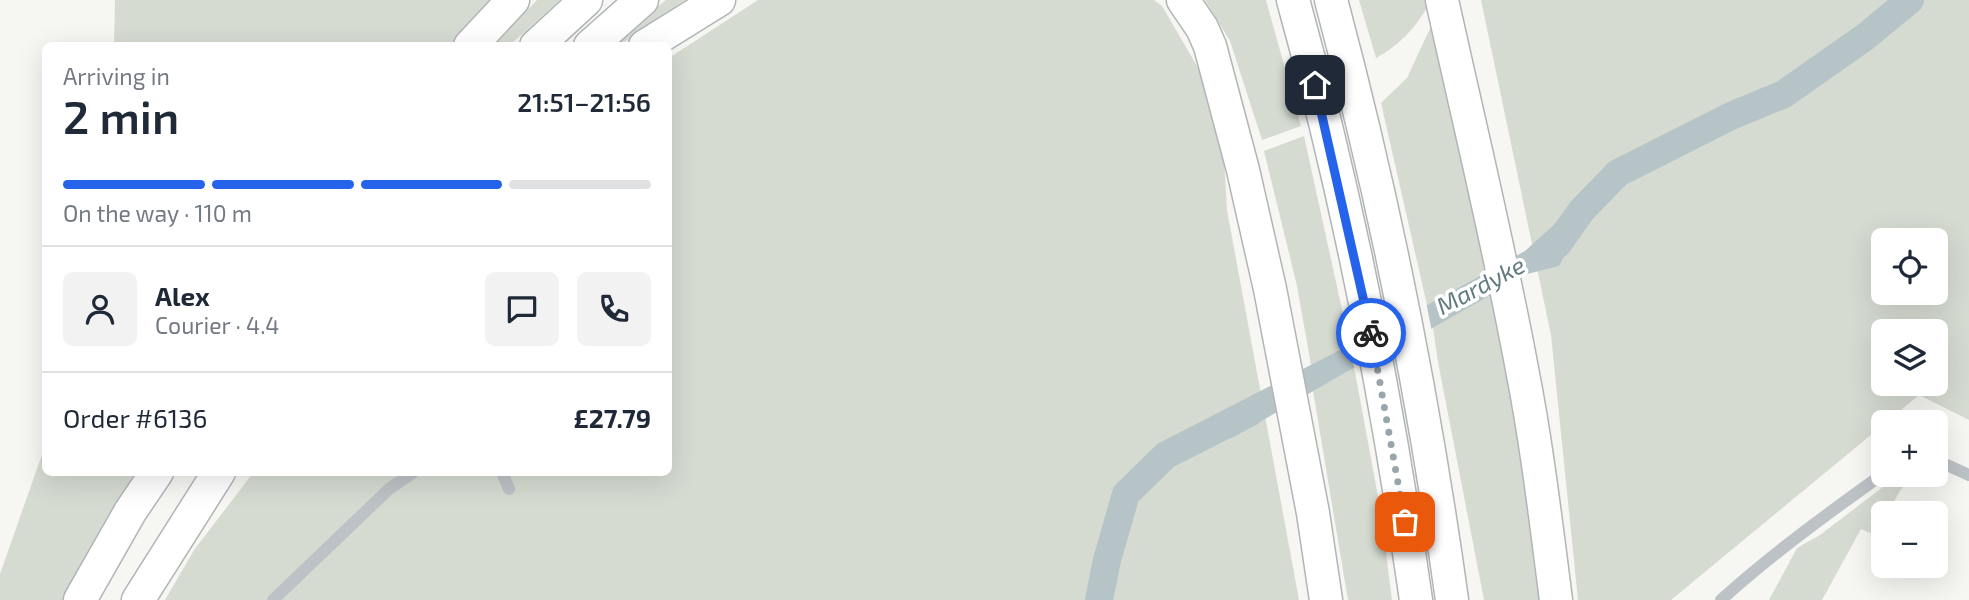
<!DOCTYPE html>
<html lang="en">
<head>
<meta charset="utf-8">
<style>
  body { margin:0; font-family:"Exo 2",sans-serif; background:#f2f2f3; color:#1f2937; height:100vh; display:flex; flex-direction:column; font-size:26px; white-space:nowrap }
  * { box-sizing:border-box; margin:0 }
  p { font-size:23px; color:#747a83 }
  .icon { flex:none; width:38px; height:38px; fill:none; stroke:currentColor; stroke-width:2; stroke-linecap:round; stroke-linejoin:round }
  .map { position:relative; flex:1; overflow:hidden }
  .side { position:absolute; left:42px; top:42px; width:630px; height:434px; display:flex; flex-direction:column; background:#fff; border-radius:10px; box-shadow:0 7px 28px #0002 }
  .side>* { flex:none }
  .buttons { position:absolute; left:1871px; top:228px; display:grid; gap:14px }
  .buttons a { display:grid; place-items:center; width:77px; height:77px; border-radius:10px; background:#fff; box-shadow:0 7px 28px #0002; font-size:35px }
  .pin { position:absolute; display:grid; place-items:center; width:60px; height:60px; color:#fff; margin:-30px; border-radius:14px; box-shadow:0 4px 10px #0006 }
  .courier { position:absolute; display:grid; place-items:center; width:70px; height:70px; margin:-35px; border:5px solid #2563eb; border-radius:50%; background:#fff; color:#222; box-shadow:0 2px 9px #0007 }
  .summary em { font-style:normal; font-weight:600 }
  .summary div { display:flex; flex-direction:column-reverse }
  .summary { display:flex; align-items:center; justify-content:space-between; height:119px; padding:0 21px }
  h1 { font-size:46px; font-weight:600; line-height:52px }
  .bar { display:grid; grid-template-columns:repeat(4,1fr); gap:10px 7px; align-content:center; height:84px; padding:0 21px }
  .bar i { height:9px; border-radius:5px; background:#e0e1e3 }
  .bar .active { background:#2563eb }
  .bar p { grid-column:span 4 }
  .line { display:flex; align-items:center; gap:18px; padding:0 21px; border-top:2px solid #e0e1e3 }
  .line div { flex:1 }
  .round { display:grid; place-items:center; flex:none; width:74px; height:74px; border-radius:10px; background:#f2f2f3 }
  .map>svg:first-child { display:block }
  .green { fill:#d6dbd2; fill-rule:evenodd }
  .water { fill:#b6c4c7 }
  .pier { fill:#f6f6f2 }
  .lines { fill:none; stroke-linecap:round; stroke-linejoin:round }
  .river { stroke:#b6c4c7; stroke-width:28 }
  .highway-casing { stroke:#b0b5b8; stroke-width:35 }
  .minor { stroke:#bcc2c5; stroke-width:12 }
  .highway { stroke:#fff; stroke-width:32 }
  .done { stroke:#98a5aa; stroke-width:7; stroke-dasharray:0 12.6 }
  .route { stroke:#2563eb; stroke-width:9 }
  .labels { text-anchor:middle; stroke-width:7; stroke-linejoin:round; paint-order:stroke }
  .water-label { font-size:24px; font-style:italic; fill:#617b80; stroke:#fff }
</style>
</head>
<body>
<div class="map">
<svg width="1969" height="600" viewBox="0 0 1969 600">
  <rect width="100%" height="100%" fill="#f6f6f2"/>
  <g class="green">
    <path d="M115,0H492L452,45L114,46Z"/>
    <path d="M537,0H560L510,45H494Z"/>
    <path d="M666,0H685L620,45L610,46Z"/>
    <path d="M758,0H1154L1162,6L1221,107L1227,210L1299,600H165L194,550L253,473L668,472L669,58Z"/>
    <path d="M1205,0H1266L1301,126L1262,140L1230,41Z"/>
    <path d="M1359,0H1432C1417,25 1402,44 1376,58Z"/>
    <path d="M1481,0H1969V420L1919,395L1887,422H1883V425L1671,600H1578L1551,335ZM1883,240H1936V292H1883ZM1883,331H1936V383H1883Z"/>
    <path d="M1433,22L1489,271L1427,305L1381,103L1407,78Z"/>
    <path d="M1304,136L1350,346L1311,365L1297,286L1264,151Z"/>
    <path d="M1491,294L1499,320L1531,505L1539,600H1484L1438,362L1433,328Z"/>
    <path d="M1354,367L1380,507L1392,600H1348L1313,391Z"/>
    <path d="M45,446L46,472L141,473L68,600H0V574Z"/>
    <path d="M1900,474H1931L1928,478C1905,472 1898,496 1888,513H1883V521L1875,535L1861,529L1822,600H1769L1797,548L1820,535Z"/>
  </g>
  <path class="water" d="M1567,213L1577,232L1559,266L1527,274L1433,328L1355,367L1232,438L1219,440L1210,417L1427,305L1525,251Z"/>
  <path class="pier" d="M1426,302L1432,332L1355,371L1349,342Z"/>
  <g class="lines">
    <g class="river">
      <path d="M1546,251L1557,245L1582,210L1618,173L1731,116L1784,94L1865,37L1910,0"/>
      <path d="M1099,600L1107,560L1126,494L1166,455L1249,413"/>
    </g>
    <defs>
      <g id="highway">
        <path d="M1183,0L1202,28L1210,46L1243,170L1270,289L1313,513L1326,600"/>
        <path d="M1293,0C1348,197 1387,398 1416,600"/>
        <path d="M1331,0C1384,198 1424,398 1452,600"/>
        <path d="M1442,0C1469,123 1499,245 1522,369C1537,445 1546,523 1556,600"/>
        <path d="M470,46L513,0"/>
        <path d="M536,46L586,0"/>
        <path d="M590,46L642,0"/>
        <path d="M645,46L719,0"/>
        <path d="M80,600L130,512L157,472"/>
        <path d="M138,600L219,472"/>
      </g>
    </defs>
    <use href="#highway" class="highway-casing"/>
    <g class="minor">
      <path d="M1936,460L1969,475"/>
      <path d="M502,472L509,489"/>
      <path d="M273,600L389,489L414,472"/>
      <path d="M1721,600C1772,554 1827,514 1883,474"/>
    </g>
    <use href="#highway" class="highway"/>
  </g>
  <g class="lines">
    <path class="done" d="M1371,333L1405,522"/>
    <path class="route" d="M1315,85L1371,333"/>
  </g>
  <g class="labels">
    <g class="water-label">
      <text transform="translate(1481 286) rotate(-28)" y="8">Mardyke</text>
    </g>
  </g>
</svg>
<div class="buttons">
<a><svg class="icon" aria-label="locate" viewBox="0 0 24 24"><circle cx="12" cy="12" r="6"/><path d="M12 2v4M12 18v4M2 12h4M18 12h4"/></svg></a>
<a><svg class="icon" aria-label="layers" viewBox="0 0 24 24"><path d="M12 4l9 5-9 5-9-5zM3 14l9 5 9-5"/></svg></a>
<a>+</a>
<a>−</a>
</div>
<div class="pin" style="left:1405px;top:522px;background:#ea580c"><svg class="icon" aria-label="bag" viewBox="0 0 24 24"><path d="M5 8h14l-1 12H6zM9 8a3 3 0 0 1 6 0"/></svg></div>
<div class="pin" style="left:1315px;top:85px;background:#1f2937"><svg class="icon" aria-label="home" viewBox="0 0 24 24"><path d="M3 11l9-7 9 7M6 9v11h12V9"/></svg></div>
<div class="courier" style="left:1371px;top:333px"><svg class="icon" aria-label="bike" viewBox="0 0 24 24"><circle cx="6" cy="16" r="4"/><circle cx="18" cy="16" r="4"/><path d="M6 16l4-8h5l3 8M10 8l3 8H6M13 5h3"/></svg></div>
<section class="side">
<div class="summary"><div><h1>2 min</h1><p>Arriving in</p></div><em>21:51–21:56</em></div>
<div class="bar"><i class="active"></i><i class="active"></i><i class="active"></i><i></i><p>On the way · 110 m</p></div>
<div class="line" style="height:126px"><a class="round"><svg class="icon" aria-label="person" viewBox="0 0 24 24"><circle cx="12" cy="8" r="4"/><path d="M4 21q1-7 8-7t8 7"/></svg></a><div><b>Alex</b><p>Courier · 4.4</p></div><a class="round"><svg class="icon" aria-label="chat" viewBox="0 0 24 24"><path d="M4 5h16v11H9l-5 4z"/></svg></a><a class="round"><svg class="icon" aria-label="phone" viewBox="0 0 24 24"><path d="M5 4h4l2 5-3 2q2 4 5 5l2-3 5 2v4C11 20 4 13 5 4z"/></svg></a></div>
<div class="line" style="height:91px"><div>Order #6136</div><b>£27.79</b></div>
</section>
</div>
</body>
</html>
